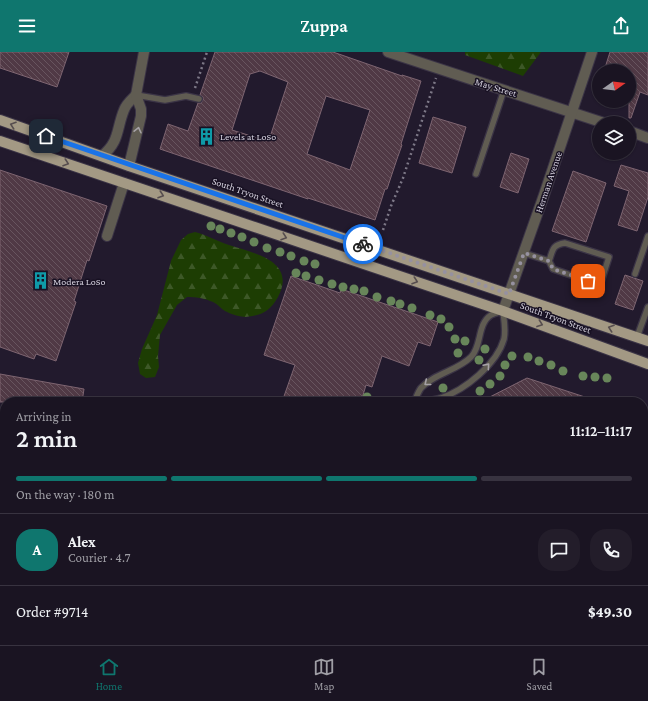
<!DOCTYPE html>
<html lang="en">
<head>
<meta charset="utf-8">
<style>
  body { margin:0; font-family:"Crimson Pro",serif; background:#231d2a; color:#f1f3f6; height:100vh; display:flex; flex-direction:column; font-size:15px; white-space:nowrap }
  * { box-sizing:border-box; margin:0 }
  p { font-size:13px; color:#9f9ea5 }
  .icon { flex:none; width:22px; height:22px; fill:none; stroke:currentColor; stroke-width:2; stroke-linecap:round; stroke-linejoin:round }
  .map { position:relative; flex:1; overflow:hidden }
  .panel { position:absolute; left:0px; top:345px; width:648px; height:248px; display:flex; flex-direction:column; background:#1a1422; border-radius:16px 16px 0 0; box-shadow:0 1px 3px #0004,0 0 0 1px #383340 }
  .panel>* { flex:none }
  .needle { width:26px; rotate:76deg }
  .fabs { position:absolute; left:592px; top:12px; display:grid; gap:8px }
  .fabs a { display:grid; place-items:center; width:44px; height:44px; border-radius:50%; background:#1a1422; box-shadow:0 1px 3px #0004,0 0 0 1px #383340; font-size:20px }
  .pin { position:absolute; display:grid; place-items:center; width:34px; height:34px; color:#fff; margin:-17px; border-radius:8px; box-shadow:0 2px 6px #0006 }
  .courier { position:absolute; display:grid; place-items:center; width:40px; height:40px; margin:-20px; border:3px solid #1a73e8; border-radius:50%; background:#fff; color:#222; box-shadow:0 1px 5px #0007 }
  .head em { font-style:normal; font-weight:600 }
  .head div { display:flex; flex-direction:column-reverse }
  .head { display:flex; align-items:center; justify-content:space-between; height:68px; padding:0 16px }
  h1 { font-size:26px; font-weight:600; line-height:30px }
  .bar { display:grid; grid-template-columns:repeat(4,1fr); gap:6px 4px; align-content:center; height:48px; padding:0 16px }
  .bar i { height:5px; border-radius:3px; background:#383340 }
  .bar .selected { background:#0f766e }
  .bar p { grid-column:span 4 }
  .line { display:flex; align-items:center; gap:10px; padding:0 16px; border-top:1px solid #383340 }
  .line div { flex:1 }
  .round { display:grid; place-items:center; flex:none; width:42px; height:42px; border-radius:16px; background:#231d2a }
  header { display:flex; justify-content:space-between; align-items:center; height:52px; padding:0 16px; background:#0f766e; color:#fff; font-size:18px; font-weight:600 }
  .tab-bar { display:flex; justify-content:space-around; align-items:center; height:56px; border-top:1px solid #383340; background:#1a1422; font-size:11px; color:#9f9ea5 }
  .tab-bar a { display:grid; justify-items:center; gap:2px }
  .tab-bar .selected { color:#0f766e }
  .map>svg:first-child { display:block }
  .forest { fill:url(#forest-firs) }
  .building { fill:url(#building-back-hatch); stroke:#7e6571; fill-rule:evenodd }
  .lines { fill:none; stroke-linecap:round; stroke-linejoin:round }
  .service-casing { stroke:#3b3446; stroke-width:8 }
  .minor-casing { stroke:#3b3446; stroke-width:12 }
  .primary-casing { stroke:#3b3446; stroke-width:12 }
  .path { stroke:#7d7887; stroke-width:2.5; stroke-dasharray:2 3; stroke-linecap:butt }
  .service { stroke:#605c52; stroke-width:5.5 }
  .minor { stroke:#605c52; stroke-width:10 }
  .primary { stroke:#a39984; stroke-width:10 }
  .tree { fill:#68865a }
  .oneway { stroke:#574e4f }
  .oneway2 { stroke:#a6a2a6 }
  .done { stroke:#9691a0; stroke-width:4; stroke-dasharray:0 7.2 }
  .route { stroke:#1a73e8; stroke-width:5 }
  .labels { text-anchor:middle; stroke-width:3; stroke-linejoin:round; paint-order:stroke }
  .street-label { font-size:10px; fill:#d5d1de; stroke:#181123 }
  .poi-label { font-size:10px; fill:#d5d1de; stroke:#181123; text-anchor:start }
</style>
</head>
<body>
<header><svg class="icon" aria-label="menu" viewBox="0 0 24 24"><path d="M4 6h16M4 12h16M4 18h16"/></svg>Zuppa<svg class="icon" aria-label="share" viewBox="0 0 24 24"><path d="M12 15V3M7 8l5-5 5 5M5 13v7h14v-7"/></svg></header>
<div class="map">
<svg width="648" height="593" viewBox="0 0 648 593">
  <defs>
    <pattern id="forest-firs" width="22" height="20" patternUnits="userSpaceOnUse"><rect width="22" height="20" fill="#1d3d03"/><path d="M5 1l3.5 6h-7zM16 11l3.5 6h-7z" fill="#3d5827"/></pattern>
    <pattern id="building-back-hatch" width="6" height="6" patternUnits="userSpaceOnUse"><rect width="6" height="6" fill="#503945"/><path d="M-1 5l2 2M0 0l6 6M5-1l2 2" fill="none" stroke="#68555f"/></pattern>
  </defs>
  <rect width="100%" height="100%" fill="#221a2d"/>
  <g class="forest">
    <path d="M465,0H541L523,24L465,3Z"/>
    <path d="M195,180C207,183 217,189 229,193C254,201 297,209 278,245C270,259 263,263 246,265C241,265 230,262 225,259C221,257 218,252 213,250C204,246 196,245 187,245L177,253L160,283L158,304L159,315L155,325L146,326L140,322L138,311L142,297L157,263L171,209L181,188L188,182Z"/>
  </g>
  <g class="building">
    <path d="M0,0H69L57,35L0,16Z"/>
    <path d="M215,0H333L402,24V23L421,29L401,92L402,93L397,107L387,137H385L375,168L308,146V147L160,97L168,72L188,79L198,51H201L203,48V45L200,43ZM260,19L288,30L271,82H269L267,89L232,78L250,22ZM326,44L370,58L350,118L307,102Z"/>
    <path d="M610,0H648V43L640,40L631,66H629V19H604Z"/>
    <path d="M433,65L466,75L452,121L419,111Z"/>
    <path d="M511,101L529,107L518,141L500,135Z"/>
    <path d="M621,113L648,121V145L637,179L618,173L629,139L614,134Z"/>
    <path d="M0,118L107,154L89,209L87,208L74,249L76,250L56,309L36,302L34,307L0,295Z"/>
    <path d="M573,119L606,131L586,190L552,179Z"/>
    <path d="M625,223L643,229L633,258L615,252Z"/>
    <path d="M291,224L340,241L341,237L438,270L430,294L418,290L409,314L382,304L372,335L366,333L361,350H282L295,313L264,303Z"/>
    <path d="M0,322L84,337L82,350H0Z"/>
    <path d="M527,326L594,348L593,350H480Z"/>
  </g>
  <g class="lines">
    <defs>
      <g id="service">
        <path d="M136,43L165,48L186,44L199,47"/>
        <path d="M476,122L504,38"/>
        <path d="M524,201L549,209L553,217L600,233L609,205L565,191C552,193 553,198 549,209"/>
        <path d="M635,222L648,184"/>
        <path d="M637,285L648,255"/>
        <path d="M414,350C416,346 418,340 421,336C435,321 457,319 471,305C482,294 477,272 491,263C495,261 500,260 503,259C504,268 506,278 504,287C497,312 465,338 441,346C434,348 426,349 420,350"/>
      </g>
      <g id="minor">
        <path d="M388,0L604,71"/>
        <path d="M629,79L648,86"/>
        <path d="M102,104C120,89 116,78 124,58C126,52 131,48 136,43"/>
        <path d="M129,114L141,64V57L136,43L144,0"/>
        <path d="M107,184L124,131"/>
        <path d="M503,259L544,143L592,0"/>
        <path d="M0,577H5"/>
        <path d="M68,588L97,593"/>
      </g>
      <g id="primary">
        <path d="M0,68L129,114L648,289"/>
        <path d="M0,89L503,259L648,312"/>
      </g>
    </defs>
    <use href="#service" class="service-casing"/>
    <use href="#minor" class="minor-casing"/>
    <use href="#primary" class="primary-casing"/>
    <g class="path">
      <path d="M195,36L207,0"/>
      <path d="M383,178L391,154L403,126L436,26"/>
    </g>
    <use href="#service" class="service"/>
    <use href="#minor" class="minor"/>
    <use href="#primary" class="primary"/>
  </g>
  <g class="tree">
    <circle cx="211" cy="174" r="4.5"/>
    <circle cx="220" cy="177" r="4.5"/>
    <circle cx="231" cy="181" r="4.5"/>
    <circle cx="242" cy="185" r="4.5"/>
    <circle cx="254" cy="190" r="4.5"/>
    <circle cx="267" cy="196" r="4.5"/>
    <circle cx="280" cy="200" r="4.5"/>
    <circle cx="291" cy="204" r="4.5"/>
    <circle cx="304" cy="209" r="4.5"/>
    <circle cx="315" cy="212" r="4.5"/>
    <circle cx="296" cy="221" r="4.5"/>
    <circle cx="306" cy="224" r="4.5"/>
    <circle cx="319" cy="228" r="4.5"/>
    <circle cx="332" cy="232" r="4.5"/>
    <circle cx="343" cy="235" r="4.5"/>
    <circle cx="354" cy="237" r="4.5"/>
    <circle cx="364" cy="239" r="4.5"/>
    <circle cx="377" cy="245" r="4.5"/>
    <circle cx="391" cy="249" r="4.5"/>
    <circle cx="400" cy="252" r="4.5"/>
    <circle cx="412" cy="256" r="4.5"/>
    <circle cx="430" cy="263" r="4.5"/>
    <circle cx="441" cy="267" r="4.5"/>
    <circle cx="449" cy="275" r="4.5"/>
    <circle cx="455" cy="287" r="4.5"/>
    <circle cx="465" cy="289" r="4.5"/>
    <circle cx="485" cy="297" r="4.5"/>
    <circle cx="458" cy="301" r="4.5"/>
    <circle cx="512" cy="304" r="4.5"/>
    <circle cx="528" cy="305" r="4.5"/>
    <circle cx="479" cy="308" r="4.5"/>
    <circle cx="539" cy="309" r="4.5"/>
    <circle cx="505" cy="313" r="4.5"/>
    <circle cx="551" cy="313" r="4.5"/>
    <circle cx="563" cy="319" r="4.5"/>
    <circle cx="500" cy="324" r="4.5"/>
    <circle cx="583" cy="324" r="4.5"/>
    <circle cx="595" cy="325" r="4.5"/>
    <circle cx="607" cy="326" r="4.5"/>
    <circle cx="490" cy="332" r="4.5"/>
    <circle cx="443" cy="336" r="4.5"/>
    <circle cx="480" cy="339" r="4.5"/>
    <circle cx="367" cy="345" r="4.5"/>
  </g>
  <defs><path id="oneway-chevron" d="M-2-3.5L2.5 0L-2 3.5" fill="none" stroke-width="1.6" stroke-linecap="round" stroke-linejoin="round"/></defs>
  <g class="oneway">
    <use href="#oneway-chevron" transform="translate(13 73) rotate(-161)"/>
    <use href="#oneway-chevron" transform="translate(66 111) rotate(19)"/>
    <use href="#oneway-chevron" transform="translate(161 143) rotate(19)"/>
    <use href="#oneway-chevron" transform="translate(284 185) rotate(19)"/>
    <use href="#oneway-chevron" transform="translate(415 229) rotate(19)"/>
    <use href="#oneway-chevron" transform="translate(540 272) rotate(20)"/>
    <use href="#oneway-chevron" transform="translate(611 276) rotate(-161)"/>
  </g>
  <g class="oneway2">
    <use href="#oneway-chevron" transform="translate(138 78) rotate(-77)"/>
    <use href="#oneway-chevron" transform="translate(487 314) rotate(-49)"/>
    <use href="#oneway-chevron" transform="translate(427 331) rotate(141)"/>
  </g>
  <g class="lines">
    <path class="done" d="M363,192L509,242L524,201L549,209L553,217L588,229"/>
    <path class="route" d="M46,84L363,192"/>
  </g>
  <defs>
    <symbol id="building-bare" viewBox="-9 -9 18 18"><path d="M-4-6H4V6H1V3H-1V6H-4ZM-2.5-4.3h1.7v1.8h-1.7ZM.8-4.3h1.7v1.8H.8ZM-2.5-1h1.7V.8h-1.7ZM.8-1h1.7V.8H.8Z" fill="#0f9aa8" stroke="#181123" stroke-width="2.5" paint-order="stroke"/></symbol>
  </defs>
  <g fill-rule="evenodd">
    <use href="#building-bare" x="194" y="72" width="25" height="25"/>
    <use href="#building-bare" x="28" y="216" width="25" height="25"/>
  </g>
  <g class="labels">
    <g class="street-label">
      <text transform="translate(496 35) rotate(17)" y="4">May Street</text>
      <text transform="translate(548 130) rotate(-71)" y="4">Herman Avenue</text>
      <text transform="translate(248 140) rotate(19)" y="4">South Tryon Street</text>
      <text transform="translate(556 265) rotate(20)" y="4">South Tryon Street</text>
    </g>
    <g class="poi-label">
      <text x="220" y="88">Levels at LoSo</text>
      <text x="53" y="233">Modera LoSo</text>
    </g>
  </g>
</svg>
<div class="fabs">
<a><svg class="needle" viewBox="-14 -14 28 28"><path d="M0-13l5 13h-10z" fill="#e53935"/><path d="M0 13l5-13h-10z" fill="#9f9ea5"/></svg></a>
<a><svg class="icon" aria-label="layers" viewBox="0 0 24 24"><path d="M12 4l9 5-9 5-9-5zM3 14l9 5 9-5"/></svg></a>
</div>
<div class="pin" style="left:588px;top:229px;background:#ea580c"><svg class="icon" aria-label="bag" viewBox="0 0 24 24"><path d="M5 8h14l-1 12H6zM9 8a3 3 0 0 1 6 0"/></svg></div>
<div class="pin" style="left:46px;top:84px;background:#1f2937"><svg class="icon" aria-label="home" viewBox="0 0 24 24"><path d="M3 11l9-7 9 7M6 9v11h12V9"/></svg></div>
<div class="courier" style="left:363px;top:192px"><svg class="icon" aria-label="bike" viewBox="0 0 24 24"><circle cx="6" cy="16" r="4"/><circle cx="18" cy="16" r="4"/><path d="M6 16l4-8h5l3 8M10 8l3 8H6M13 5h3"/></svg></div>
<section class="panel">
<div class="head"><div><h1>2 min</h1><p>Arriving in</p></div><em>11:12–11:17</em></div>
<div class="bar"><i class="selected"></i><i class="selected"></i><i class="selected"></i><i></i><p>On the way · 180 m</p></div>
<div class="line" style="height:72px"><b class="round" style="background:#0f766e;color:#fff">A</b><div><b>Alex</b><p>Courier · 4.7</p></div><a class="round"><svg class="icon" aria-label="chat" viewBox="0 0 24 24"><path d="M4 5h16v11H9l-5 4z"/></svg></a><a class="round"><svg class="icon" aria-label="phone" viewBox="0 0 24 24"><path d="M5 4h4l2 5-3 2q2 4 5 5l2-3 5 2v4C11 20 4 13 5 4z"/></svg></a></div>
<div class="line" style="height:52px"><div>Order #9714</div><b>$49.30</b></div>
</section>
</div>
<nav class="tab-bar">
<a class="selected"><svg class="icon" aria-label="home" viewBox="0 0 24 24"><path d="M3 11l9-7 9 7M6 9v11h12V9"/></svg>Home</a>
<a><svg class="icon" aria-label="map" viewBox="0 0 24 24"><path d="M3 6l6-2 6 2 6-2v14l-6 2-6-2-6 2zM9 4v14M15 6v14"/></svg>Map</a>
<a><svg class="icon" aria-label="saved" viewBox="0 0 24 24"><path d="M7 4h10v16l-5-4-5 4z"/></svg>Saved</a>
</nav>
</body>
</html>
